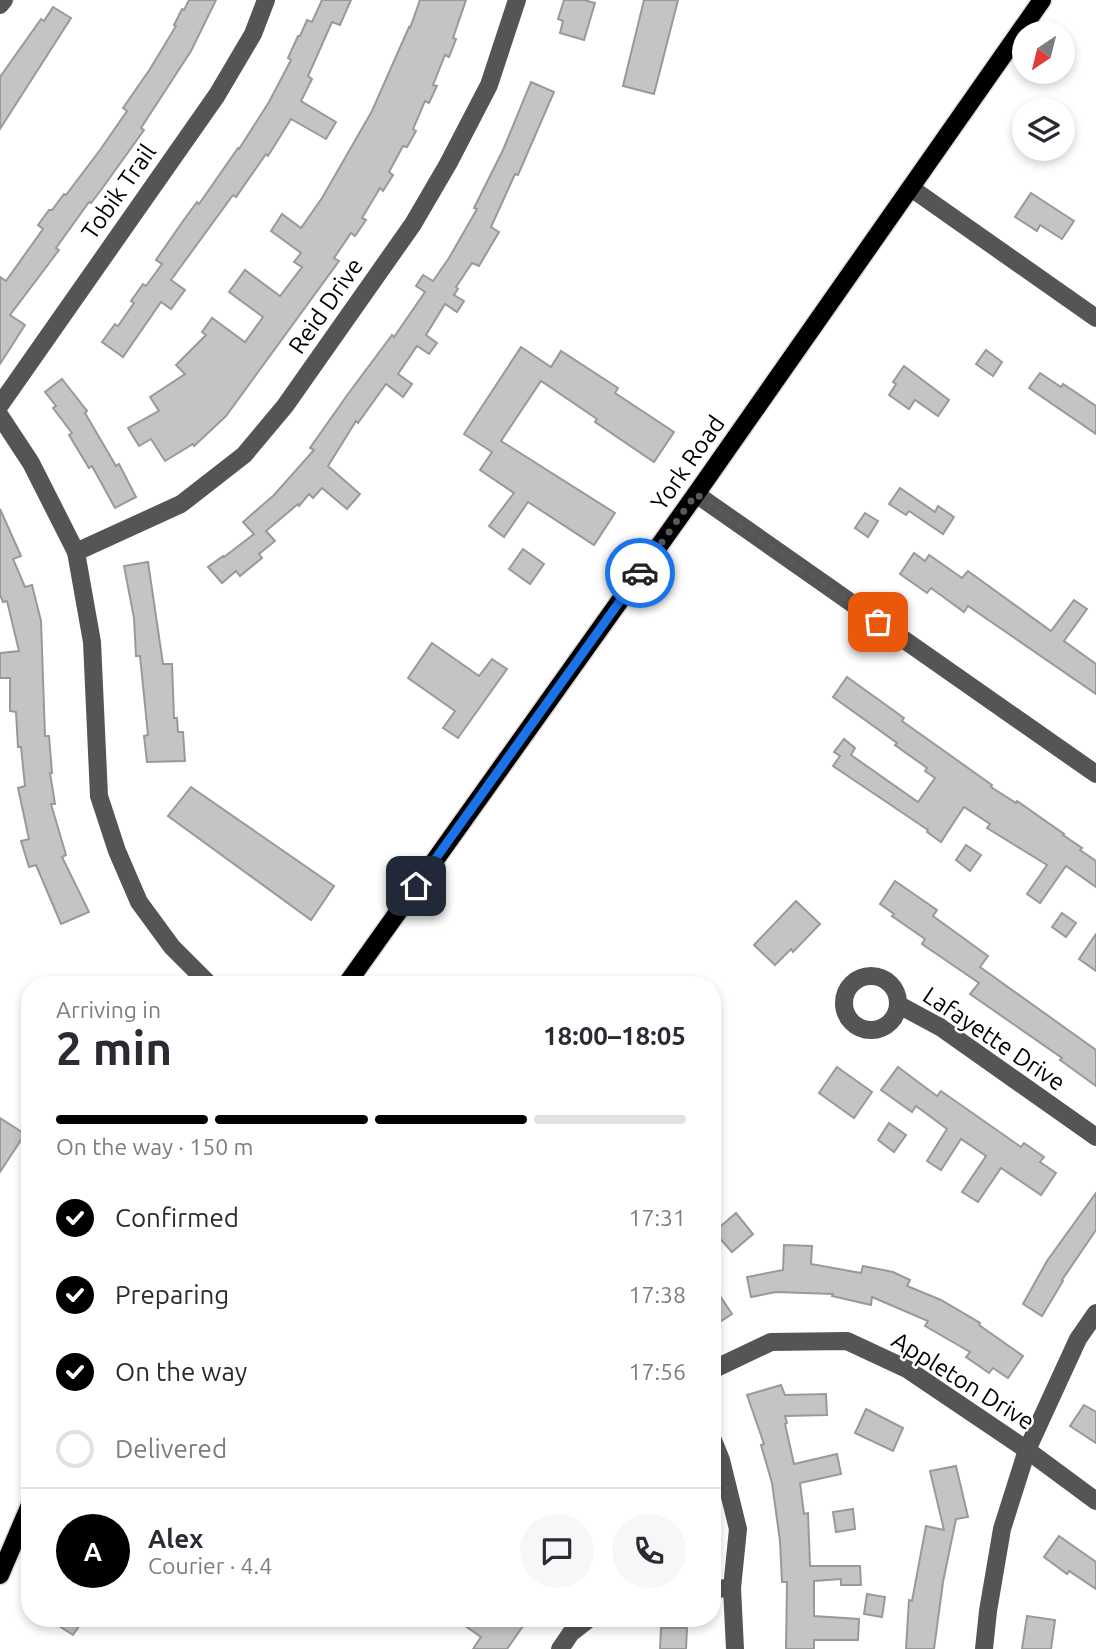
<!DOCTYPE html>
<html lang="en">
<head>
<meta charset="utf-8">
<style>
  body { margin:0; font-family:Ubuntu,sans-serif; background:#f7f7f7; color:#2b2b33; height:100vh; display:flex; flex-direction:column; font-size:26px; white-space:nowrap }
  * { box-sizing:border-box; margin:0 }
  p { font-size:23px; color:#7c7c81 }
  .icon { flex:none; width:38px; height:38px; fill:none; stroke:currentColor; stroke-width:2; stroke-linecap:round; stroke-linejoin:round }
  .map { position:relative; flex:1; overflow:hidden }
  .details { position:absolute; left:21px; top:976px; width:700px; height:651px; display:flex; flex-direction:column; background:#fff; border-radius:28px; box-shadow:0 4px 10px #0003 }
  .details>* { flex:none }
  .needle { width:46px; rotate:215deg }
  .fabs { position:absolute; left:1012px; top:21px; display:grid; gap:14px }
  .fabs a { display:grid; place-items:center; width:63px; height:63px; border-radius:50%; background:#fff; box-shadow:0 4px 10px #0003; font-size:35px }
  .pin { position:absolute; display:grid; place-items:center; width:60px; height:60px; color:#fff; margin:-30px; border-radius:14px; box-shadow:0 4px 10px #0006 }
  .courier { position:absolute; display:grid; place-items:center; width:70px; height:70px; margin:-35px; border:5px solid #1a73e8; border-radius:50%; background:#fff; color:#222; box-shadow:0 2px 9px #0007 }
  .headline em { font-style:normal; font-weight:700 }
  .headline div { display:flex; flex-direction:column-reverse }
  .headline { display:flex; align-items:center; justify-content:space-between; height:119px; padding:0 35px }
  h1 { font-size:46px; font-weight:700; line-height:52px }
  .bar { display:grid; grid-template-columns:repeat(4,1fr); gap:10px 7px; align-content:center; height:84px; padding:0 35px }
  .bar i { height:9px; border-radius:5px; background:#e1e1e2 }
  .bar .active { background:#000 }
  .bar p { grid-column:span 4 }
  .line { display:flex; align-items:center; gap:18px; padding:0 35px; border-top:2px solid #e1e1e2 }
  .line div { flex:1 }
  .round { display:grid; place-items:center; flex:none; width:74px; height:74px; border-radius:37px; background:#f7f7f7 }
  ol { padding:0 35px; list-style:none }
  li { display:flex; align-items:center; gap:21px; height:77px }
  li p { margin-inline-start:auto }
  li .icon { padding:7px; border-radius:50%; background:#000; color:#fff; stroke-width:4 }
  li:last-child { color:#7c7c81 }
  li i { width:38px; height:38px; border:4px solid #e1e1e2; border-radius:50% }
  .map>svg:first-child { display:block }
  .building { fill:#c4c4c4; stroke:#999; stroke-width:2 }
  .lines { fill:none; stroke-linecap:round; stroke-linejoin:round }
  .major-casing { stroke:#dbdbdb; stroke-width:21 }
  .minor { stroke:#555; stroke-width:18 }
  .major { stroke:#000; stroke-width:18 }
  .done { stroke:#595959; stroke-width:7; stroke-dasharray:0 12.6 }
  .route { stroke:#1a73e8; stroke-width:9 }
  .labels { text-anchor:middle; stroke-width:5; stroke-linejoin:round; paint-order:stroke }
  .street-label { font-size:24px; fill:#000; stroke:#fff }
</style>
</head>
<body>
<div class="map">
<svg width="1096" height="1649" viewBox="0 0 1096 1649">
  <rect width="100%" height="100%" fill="#fff"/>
  <g class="building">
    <path d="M189,0H216L191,51L141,128L144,130L101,190L91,203L89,202L56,248L59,250L10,315L25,325L0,364V277L6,281L43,229L38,225L49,210H52L64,194L66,195L100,150L127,111L123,108L150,69L176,26L174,25L182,9L184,10Z"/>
    <path d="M322,0H351L340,25L332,22L308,76L312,79L301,101L336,122L326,139L291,119L268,156L266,154L236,197L233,195L171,280L185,290L171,309L161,302L123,357L102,342L115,324L118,326L134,303L131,301L143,284L146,286L162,264L156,260L183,221L197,202L199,204L238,148L239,149L269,102L291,60L288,58L298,36H300L307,20L312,22Z"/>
    <path d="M420,0H466L453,38L456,39L449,57L445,55L433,85L437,86L429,103L425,101L413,129L416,131L407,147L403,146L389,172L393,175L383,191L380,188L362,218L366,220L355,236L351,233L334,258L339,261L226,416L194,446L193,444L165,461L151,439L139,446L128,428L159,411L150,397L185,374L176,365L206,335L202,332L212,318L245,342L263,317L229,292L245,270L280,296L302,267L294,262L301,253L271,231L282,214L301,228L322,198L372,111L409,27L410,28Z"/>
    <path d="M564,0H584L595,3L584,40L560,33L563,21L558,19Z"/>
    <path d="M644,0H678L654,94L623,86Z"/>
    <path d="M53,7L71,18L0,129V77L41,19L44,21Z"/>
    <path d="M531,82L554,92L518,175L515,174L491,227L499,232L479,266L472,263L456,287L458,289L454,295L464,301L457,312L445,304L426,335L437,343L429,354L417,346L398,374L412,384L403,397L386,384L358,423L356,421L328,466L360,494L347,509L322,488L313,498L309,494L299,506L298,504L266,531L275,541L259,554L262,558L240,576L236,571L222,583L208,567L223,556L224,557L254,534L243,522L274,495L314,450L310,448L348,394L392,335L394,337L425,292L416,286L423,275L433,281L449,258L477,209L474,208L503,150Z"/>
    <path d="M1031,193L1074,221L1062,239L1040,225L1037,231L1015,217Z"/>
    <path d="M521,347L551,367L561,351L618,388L615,393L674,432L654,462L595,422L597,419L541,381L501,441L615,513L594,545L528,502L504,537L489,526L514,493L480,470L492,452L464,434Z"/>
    <path d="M986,350L1002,362L993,376L976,364Z"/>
    <path d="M904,366L949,400L938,416L915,400L909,409L889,395L896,384L893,382Z"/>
    <path d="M1040,373L1061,387L1063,384L1096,406V434L1029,388Z"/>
    <path d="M62,379L87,411L85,413L116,466L119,464L136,497L115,508L92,466L89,468L69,435L72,433L53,408L56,406L45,392Z"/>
    <path d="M900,488L935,512L938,506L954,517L943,534L909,511L906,515L889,504Z"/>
    <path d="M0,509L21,556L13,559L25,587L32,585L41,621L45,736H49L52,773H50L55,804H51L66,855L62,857L89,912L61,924L36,865L29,867L21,841L29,839L18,788L25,786L21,747H18L16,712L10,711V678H0V653L19,651L7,601L3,602L0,595Z"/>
    <path d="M865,513L878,521L868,537L855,528Z"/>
    <path d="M523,549L544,564L530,584L509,569Z"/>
    <path d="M914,553L925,561L929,555L962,578L968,571L1051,631L1074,600L1087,609L1064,641L1096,664V694L968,606L964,612L931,588L927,593L900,574Z"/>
    <path d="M148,562L163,664H172L174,718H177L178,732H183L185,761L147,762L144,736L148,735L140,656H136L134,618L124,566Z"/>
    <path d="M432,643L479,676L492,659L507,669L458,738L443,728L455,711L408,678Z"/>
    <path d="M847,677L904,718L902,721L992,785L991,787L1016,803L1017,801L1064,834L1063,835L1082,848L1080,850L1096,861V887L1066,866L1040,903L1027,894L1047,865L987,828L990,824L964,807L941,842L927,832L928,830L833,766L840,756L834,752L844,739L855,748L851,755L918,802L935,778L925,771L927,768L895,745L897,743L833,697Z"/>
    <path d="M191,787L334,886L311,920L168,816Z"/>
    <path d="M966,845L981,855L970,871L956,860Z"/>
    <path d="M895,881L937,910L933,916L988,956L980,967L1096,1050V1086L1060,1060L1062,1058L970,994L979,983L922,944L925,939L892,916L894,914L880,904Z"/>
    <path d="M796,901L820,924L793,952L791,949L775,965L754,945Z"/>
    <path d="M1062,913L1076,923L1066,937L1052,927Z"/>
    <path d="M1096,934V971L1079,959Z"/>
    <path d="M837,1067L872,1092L854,1118L819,1093Z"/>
    <path d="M898,1067L937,1096L941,1091L1021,1147L1024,1143L1044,1157L1040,1162L1056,1173L1041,1195L1001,1168L978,1202L962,1192L986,1156L961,1139L941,1170L927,1161L947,1129L916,1106L912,1112L881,1090Z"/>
    <path d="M0,1118L25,1134L0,1172Z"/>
    <path d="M889,1123L906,1135L894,1152L878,1140Z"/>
    <path d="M1096,1193V1230L1062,1280L1063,1281L1042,1316L1023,1304L1047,1261Z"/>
    <path d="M736,1213L753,1234L732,1252L714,1232Z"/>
    <path d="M784,1245L812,1246L811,1264L861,1273L863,1266L893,1272L910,1280L907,1286L941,1300L980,1323L979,1325L1023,1356L1008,1378L993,1368L989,1373L966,1357L970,1352L925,1326L928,1321L872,1297L871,1305L832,1296L833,1294L776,1292L751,1297L747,1277L783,1270Z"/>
    <path d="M712,1284L732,1314L712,1327Z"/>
    <path d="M781,1385L785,1395L826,1394L827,1415L785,1416L787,1423L785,1424L794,1464L837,1454L841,1474L800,1483L804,1514L808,1513L810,1566H860L861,1585H841V1579L814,1581V1616L859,1619L858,1640H814V1649H786L787,1582H782L780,1541L772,1483L761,1445L764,1444L747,1395Z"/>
    <path d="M1084,1405L1096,1412V1443L1070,1426Z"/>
    <path d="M866,1409L903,1428L893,1451L855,1433Z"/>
    <path d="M956,1466L968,1517L956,1519L943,1582L934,1649H906L909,1600L912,1601L926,1526L944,1530L930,1471Z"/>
    <path d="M853,1509L855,1529L836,1532L833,1512Z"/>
    <path d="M1059,1536L1096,1562V1589L1069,1571L1067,1574L1044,1557Z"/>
    <path d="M867,1594L885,1597L882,1617L864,1614Z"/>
    <path d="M1027,1616L1055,1620L1051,1649H1022Z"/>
    <path d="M48,1619H84L73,1635Z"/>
    <path d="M455,1619H528L507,1649H473L481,1637Z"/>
    <path d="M661,1628H687L686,1649H660Z"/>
  </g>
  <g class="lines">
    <defs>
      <g id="major">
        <path d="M346,985L696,494L1042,0"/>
        <path d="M0,1575L30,1505"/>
      </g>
    </defs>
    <use href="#major" class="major-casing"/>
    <g class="minor">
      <path d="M0,5L4,0"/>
      <path d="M911,188L1096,318"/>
      <path d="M0,405L217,95L253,34L266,0"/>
      <path d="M0,416L31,463L76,552L92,642L99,796L117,851L139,902L172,947L210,985"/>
      <path d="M696,494L1096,774"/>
      <path d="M76,552L181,504L244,455L285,406L413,224L448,164L489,85L517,0"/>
      <circle cx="871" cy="1003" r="27"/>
      <path d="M899,1005L940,1027L1096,1137"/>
      <path d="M712,1370L771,1342L847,1341L907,1369L1027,1450L1096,1501"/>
      <path d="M712,1438L721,1460L738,1529L732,1588L735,1649"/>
      <path d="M712,1589L732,1588"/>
      <path d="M560,1649L571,1633L589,1619"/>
      <path d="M984,1649L988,1611L1002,1529L1027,1450L1078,1339L1096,1313"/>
    </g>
    <use href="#major" class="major"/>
  </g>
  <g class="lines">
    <path class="done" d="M640,573L696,494L878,622"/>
    <path class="route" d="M416,886L640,573"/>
  </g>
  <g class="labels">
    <g class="street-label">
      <text transform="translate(119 192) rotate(-55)" y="8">Tobik Trail</text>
      <text transform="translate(326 306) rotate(-55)" y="8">Reid Drive</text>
      <text transform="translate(688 463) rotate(-55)" y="8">York Road</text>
      <text transform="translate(994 1039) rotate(34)" y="8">Lafayette Drive</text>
      <text transform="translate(963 1381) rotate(32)" y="8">Appleton Drive</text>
    </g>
  </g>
</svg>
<div class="fabs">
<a><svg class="needle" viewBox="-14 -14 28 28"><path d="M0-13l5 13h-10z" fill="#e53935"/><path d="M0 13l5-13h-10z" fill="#7c7c81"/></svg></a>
<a><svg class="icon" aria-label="layers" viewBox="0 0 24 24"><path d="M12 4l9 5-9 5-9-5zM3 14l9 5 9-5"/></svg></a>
</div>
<div class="pin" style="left:878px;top:622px;background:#ea580c"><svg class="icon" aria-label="bag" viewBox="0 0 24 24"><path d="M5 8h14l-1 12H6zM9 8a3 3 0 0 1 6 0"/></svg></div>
<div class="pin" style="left:416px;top:886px;background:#1f2937"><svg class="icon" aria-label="home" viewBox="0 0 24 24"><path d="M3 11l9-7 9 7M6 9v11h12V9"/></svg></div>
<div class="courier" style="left:640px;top:573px"><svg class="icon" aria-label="car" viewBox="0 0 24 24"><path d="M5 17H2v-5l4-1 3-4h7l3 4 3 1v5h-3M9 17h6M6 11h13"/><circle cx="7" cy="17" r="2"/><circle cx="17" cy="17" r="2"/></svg></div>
<section class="details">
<div class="headline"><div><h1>2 min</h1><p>Arriving in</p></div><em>18:00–18:05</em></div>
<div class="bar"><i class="active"></i><i class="active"></i><i class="active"></i><i></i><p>On the way · 150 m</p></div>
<ol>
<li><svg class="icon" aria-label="check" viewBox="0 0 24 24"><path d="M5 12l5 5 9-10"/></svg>Confirmed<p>17:31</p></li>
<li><svg class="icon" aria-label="check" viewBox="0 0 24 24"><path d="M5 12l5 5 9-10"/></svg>Preparing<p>17:38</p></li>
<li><svg class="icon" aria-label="check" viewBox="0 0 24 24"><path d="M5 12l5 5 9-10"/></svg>On the way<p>17:56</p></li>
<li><i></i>Delivered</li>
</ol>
<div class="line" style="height:126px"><b class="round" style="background:#000;color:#fff">A</b><div><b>Alex</b><p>Courier · 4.4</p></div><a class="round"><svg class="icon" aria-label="chat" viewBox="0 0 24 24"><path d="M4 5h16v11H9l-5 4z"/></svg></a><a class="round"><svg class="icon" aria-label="phone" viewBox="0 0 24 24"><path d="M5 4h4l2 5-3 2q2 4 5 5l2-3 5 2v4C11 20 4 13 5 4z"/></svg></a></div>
</section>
</div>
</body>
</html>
